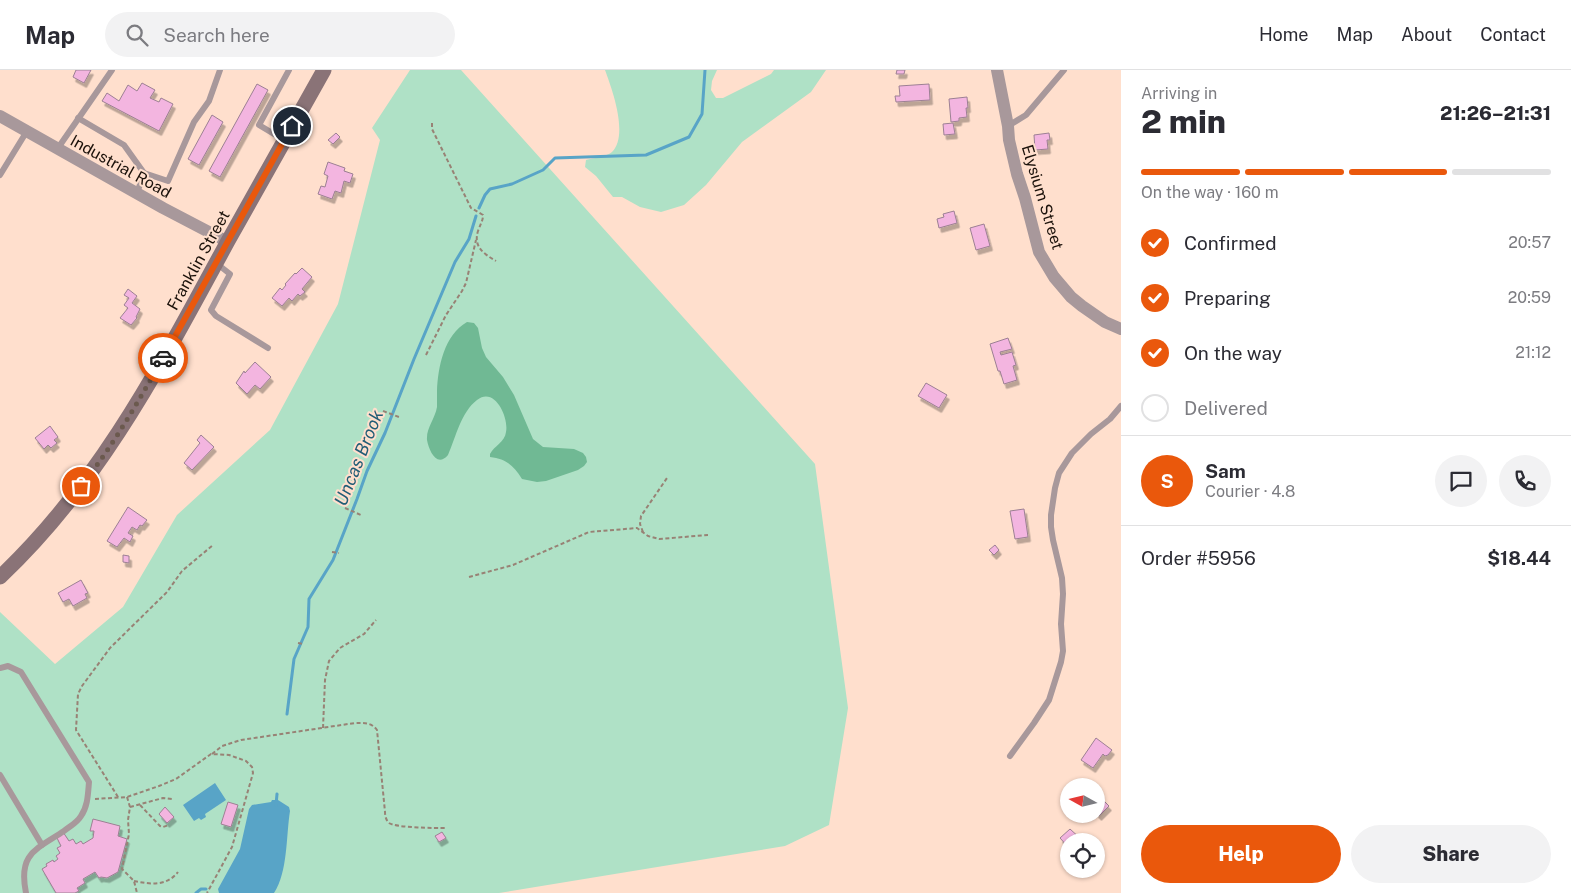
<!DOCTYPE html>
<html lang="en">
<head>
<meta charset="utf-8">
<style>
  body { margin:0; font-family:"Public Sans",sans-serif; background:#f2f2f3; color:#2b2b33; height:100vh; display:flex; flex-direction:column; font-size:19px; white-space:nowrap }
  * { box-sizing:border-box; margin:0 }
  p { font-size:16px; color:#7c7c81 }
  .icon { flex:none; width:28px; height:28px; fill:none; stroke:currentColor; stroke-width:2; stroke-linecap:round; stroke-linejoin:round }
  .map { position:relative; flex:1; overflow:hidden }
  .sheet { display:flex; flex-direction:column; background:#fff; width:450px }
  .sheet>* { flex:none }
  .needle { width:32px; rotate:278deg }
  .controls { position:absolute; left:1060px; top:708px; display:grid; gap:10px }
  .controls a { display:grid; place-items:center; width:45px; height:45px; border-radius:50%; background:#fff; box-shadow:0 1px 4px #0004; font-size:25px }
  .pin { position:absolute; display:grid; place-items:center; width:42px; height:42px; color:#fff; margin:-21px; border:2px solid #fff; border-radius:50%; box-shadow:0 1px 5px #0007 }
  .courier { position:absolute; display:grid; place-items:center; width:50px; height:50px; margin:-25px; border:4px solid #ea580c; border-radius:50%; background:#fff; color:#222; box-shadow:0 1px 6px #0007 }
  .head em { font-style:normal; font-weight:800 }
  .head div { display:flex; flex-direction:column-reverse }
  .head { display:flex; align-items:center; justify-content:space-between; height:85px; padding:0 20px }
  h1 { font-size:32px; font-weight:800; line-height:38px }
  .bar { display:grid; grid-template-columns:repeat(4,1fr); gap:8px 5px; align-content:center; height:60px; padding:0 20px }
  .bar i { height:6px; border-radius:4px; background:#e1e1e2 }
  .bar .on { background:#ea580c }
  .bar p { grid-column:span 4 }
  .line { display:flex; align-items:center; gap:12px; padding:0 20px; border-top:1px solid #e1e1e2 }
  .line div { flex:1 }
  .round { display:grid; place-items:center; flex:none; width:52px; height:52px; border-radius:26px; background:#f2f2f3 }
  ol { padding:0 20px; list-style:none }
  li { display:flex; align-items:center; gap:15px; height:55px }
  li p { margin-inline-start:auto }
  li .icon { padding:5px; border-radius:50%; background:#ea580c; color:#fff; stroke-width:4 }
  li:last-child { color:#7c7c81 }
  li i { width:28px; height:28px; border:2px solid #e1e1e2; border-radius:50% }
  .cta { display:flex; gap:10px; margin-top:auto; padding:10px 20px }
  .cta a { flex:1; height:58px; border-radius:30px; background:#ea580c; color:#fff; font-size:20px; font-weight:800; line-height:58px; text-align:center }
  .cta a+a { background:#f2f2f3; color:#2b2b33 }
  header { display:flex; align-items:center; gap:30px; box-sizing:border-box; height:70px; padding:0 25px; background:#fff; border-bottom:1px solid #e1e1e2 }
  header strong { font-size:24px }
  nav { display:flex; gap:28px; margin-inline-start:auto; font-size:18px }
  .search { width:350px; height:45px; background:#f2f2f3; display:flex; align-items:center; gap:12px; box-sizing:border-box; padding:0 18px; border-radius:28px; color:#7c7c81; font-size:19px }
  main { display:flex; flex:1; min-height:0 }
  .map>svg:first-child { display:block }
  .green { fill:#afe1c6 }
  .forest { fill:#70b994 }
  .water { fill:#58a4c7 }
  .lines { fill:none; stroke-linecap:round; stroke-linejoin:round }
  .stream { stroke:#58a4c7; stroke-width:3 }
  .building { fill:#f3b5e0; stroke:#9c8093; filter:url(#shadow) }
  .path { stroke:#988275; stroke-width:2; stroke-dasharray:4 2.5; stroke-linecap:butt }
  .service { stroke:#a8989b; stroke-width:6 }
  .minor { stroke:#a8989b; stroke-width:12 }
  .secondary { stroke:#8a7377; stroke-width:15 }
  .done { stroke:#6b594e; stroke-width:5; stroke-dasharray:0 9 }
  .route { stroke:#ea580c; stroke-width:6 }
  .labels { text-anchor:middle; stroke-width:4; stroke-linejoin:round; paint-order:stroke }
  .street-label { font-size:16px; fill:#1b110a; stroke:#ffdfcd }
  .water-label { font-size:18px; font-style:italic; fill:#225d76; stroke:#ffdfcd }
</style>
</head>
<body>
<header>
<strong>Map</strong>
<div class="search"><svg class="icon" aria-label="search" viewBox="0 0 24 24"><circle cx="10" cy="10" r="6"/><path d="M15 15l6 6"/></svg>Search here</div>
<nav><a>Home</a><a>Map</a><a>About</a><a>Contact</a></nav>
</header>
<main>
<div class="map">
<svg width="1121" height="823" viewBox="0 0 1121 823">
  <defs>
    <filter id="shadow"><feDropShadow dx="2.5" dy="4.5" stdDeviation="0" flood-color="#0004"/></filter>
  </defs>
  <rect width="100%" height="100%" fill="#ffdfcd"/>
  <g class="green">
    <path d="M410,0H461L815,394L848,638L829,755L785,776L499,823H0V542L55,594L123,537L177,445L270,360L338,234L380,70L372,58Z"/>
    <path d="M605,0H717L712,11L711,20L716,28H723L771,4L774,0H826L811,22L742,72L706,115L684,135L661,142L640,137L622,127H613L596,106L585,97L586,90C594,88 606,87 612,82C629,65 612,19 605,0Z"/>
  </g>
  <path class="forest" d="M467,252L474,253L478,258L482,278L486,287L503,307L514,325L533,369L543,377L574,379L583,383L586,387L587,392L584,396L578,400L546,411L537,412L522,409C513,395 506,389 490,387V384C494,376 505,372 506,362C509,348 495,316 477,330C461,342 456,367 448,385C437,398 429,381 427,370C426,358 435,349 437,337C437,332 437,326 437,321C438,297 444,265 467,252Z"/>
  <g class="water">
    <path d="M215,713L226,730L205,744L206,747L201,750L199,748L194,751L183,735Z"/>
    <path d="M272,730H278L289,737L290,741C286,766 288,802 274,823H219L218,819L240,779L249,739L252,735L271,732Z"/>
  </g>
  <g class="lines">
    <g class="stream">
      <path d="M479,138L485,125L490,119L512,114L543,100L555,88L646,85L689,67L702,44L705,0"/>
      <path d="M287,644L294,589L308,557L309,529L333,490L357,429L367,401L385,363L414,289L455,192L469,169L476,146"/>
      <path d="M276,735L277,724"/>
      <path d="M196,823L201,819H206"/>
    </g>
  </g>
  <g class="building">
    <path d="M76,0H91L84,13L73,7Z"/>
    <path d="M897,0H905L904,4H896Z"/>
    <path d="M142,13L155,20L150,28L159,32L161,28L173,34L159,61L102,31L107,23L119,31L128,15L137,21Z"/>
    <path d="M257,14L268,20L220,107L209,101Z"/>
    <path d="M929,14L930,30L896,32L895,26H900L899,16Z"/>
    <path d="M967,27L968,38H966L967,47L959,48V51L951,52L949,29Z"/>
    <path d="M212,45L223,52L199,95L188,89Z"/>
    <path d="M953,53L955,64L944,65L943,54Z"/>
    <path d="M336,63L340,67L333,74L328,70Z"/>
    <path d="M1049,63L1050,70H1047L1048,79L1035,80L1034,65Z"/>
    <path d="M328,92L345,98L344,101L353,104L350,113L344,111L341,123L335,121L332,129L318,124L321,116L325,117L328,106L324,104Z"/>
    <path d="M954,141L957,153L939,158L937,149L944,147L943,144Z"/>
    <path d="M984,154L990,176L976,180L970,158Z"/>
    <path d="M302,198L312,207L302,219L305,222L300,226L298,224L292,231L289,228L282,236L272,228L280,218L282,220L286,215L285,214L295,203L296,204Z"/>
    <path d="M128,219L137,226L132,233L140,239L136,247L137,248L131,255L120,248L128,238L124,235L129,228L124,225Z"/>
    <path d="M1008,268L1012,279L1000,282L1001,285L1012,282L1016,295L1013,296L1017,310L1004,314L1000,301H998L990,274Z"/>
    <path d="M255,292L271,307L260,319L255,315L247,324L236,313L244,301L245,303Z"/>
    <path d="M926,313L947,325L939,338L918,326Z"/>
    <path d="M50,356L58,367L54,370L57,373L51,378L48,375L44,379L35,368Z"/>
    <path d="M201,365L214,377L192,400L184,393L200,373L197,370Z"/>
    <path d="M128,437L147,450L142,456L140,455L137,460L132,457L128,463L133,466L130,472L124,468L117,477L107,471Z"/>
    <path d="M1024,439L1028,467L1015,469L1010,441Z"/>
    <path d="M995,475L999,480L994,485L989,480Z"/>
    <path d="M123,485L129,486V493L123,492Z"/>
    <path d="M81,510L88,523L85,524L87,528L73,536L69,529L63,532L58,523Z"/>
    <path d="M1096,668L1112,680L1108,685L1105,686L1103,684L1093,698L1081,690Z"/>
    <path d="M1097,724L1109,736L1099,746L1096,743Z"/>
    <path d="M228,732L238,735L231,757L221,754Z"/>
    <path d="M165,737L174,747L167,753L159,744Z"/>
    <path d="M93,749L120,756L118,766L127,769L118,802L107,808L101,807L99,808L95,802L83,809L85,813L77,818L79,821L75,823H56L42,799L47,796L46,794L53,790L54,792L58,789L56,786L60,783L57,778L61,776L56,766L63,762L69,771L73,769L76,774L81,771L83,774L93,768L94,761H90Z"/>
    <path d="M1070,759L1081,769L1079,771H1069V778L1060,768Z"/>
    <path d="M442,762L446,768L439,772L435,766Z"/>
  </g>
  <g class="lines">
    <g class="path">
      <path d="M432,53V59L471,138L483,145C483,151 480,155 478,161C473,177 484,184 496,191"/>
      <path d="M426,285L446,245L462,221L466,213L476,170"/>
      <path d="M383,341L399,347"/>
      <path d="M345,438L361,445"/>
      <path d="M643,462L640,454L641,446L667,408"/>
      <path d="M332,482L339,483"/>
      <path d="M469,507L513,495L589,462L637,458L648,466L659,469L708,465"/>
      <path d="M298,573L304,574"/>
      <path d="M323,658L325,610L329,591L340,578L364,564L376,550"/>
      <path d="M212,684L222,676L241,670L355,653C364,653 371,652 377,660L385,742C385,746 386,750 389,753C396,758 436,758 446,758"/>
      <path d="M118,727L76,660L78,624L82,616L110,578L167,522L182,501L213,475"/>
      <path d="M127,727L130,737L128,750L129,764L122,799L134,811L137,823"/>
      <path d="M95,729L127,727L159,716L176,709L211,684L229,685L246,691L252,697L253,703L232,777L207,823"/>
      <path d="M140,735L160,756L163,757L169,755"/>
      <path d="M130,737L163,728L172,729"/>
      <path d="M134,811C150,814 166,817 178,802"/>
    </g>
    <g class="service">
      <path d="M78,48L124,75L144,103L137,123"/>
      <path d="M1008,56L1026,45L1064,0"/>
      <path d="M284,70L259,55L289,0"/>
      <path d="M58,78L112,0"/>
      <path d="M144,103L168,111L194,52L209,31L220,0"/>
      <path d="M0,105L27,61"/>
      <path d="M216,193L230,204L211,240L216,246L268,278"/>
      <path d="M0,598L8,596L21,602L89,712C88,723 88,736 81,746C77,753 70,756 64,761C35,780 18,784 26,823"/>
      <path d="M1010,686L1034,653L1049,630L1061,592L1063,581L1061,554L1063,524L1062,508L1053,470L1051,457V445L1055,418L1059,403L1072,383L1091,364L1110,349L1121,336"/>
      <path d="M0,705L42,775"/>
    </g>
    <g class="minor">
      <path d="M997,0L1008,56L1009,70L1017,104L1025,128L1039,182L1054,207L1071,227L1082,236L1105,252L1121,259"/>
      <path d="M0,46L163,138L228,172"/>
    </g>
    <path class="secondary" d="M0,507C101,412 162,292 228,171C260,114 292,57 324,0"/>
  </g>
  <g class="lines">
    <path class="done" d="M81,416C113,376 138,332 163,288"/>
    <path class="route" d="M163,288L292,56"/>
  </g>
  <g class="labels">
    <g class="street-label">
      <text transform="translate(121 96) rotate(29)" y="6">Industrial Road</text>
      <text transform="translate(1043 127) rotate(73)" y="6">Elysium Street</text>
      <text transform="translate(198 190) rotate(-61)" y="6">Franklin Street</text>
    </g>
    <g class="water-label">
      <text transform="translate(359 388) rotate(-68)" y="6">Uncas Brook</text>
    </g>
  </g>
</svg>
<div class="controls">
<a><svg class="needle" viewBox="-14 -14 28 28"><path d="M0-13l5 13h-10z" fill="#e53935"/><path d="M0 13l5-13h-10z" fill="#7c7c81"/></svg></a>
<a><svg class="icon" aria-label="locate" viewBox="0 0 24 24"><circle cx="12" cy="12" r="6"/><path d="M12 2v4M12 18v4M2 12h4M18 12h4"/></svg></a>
</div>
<div class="pin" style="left:81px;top:416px;background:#ea580c"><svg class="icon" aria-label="bag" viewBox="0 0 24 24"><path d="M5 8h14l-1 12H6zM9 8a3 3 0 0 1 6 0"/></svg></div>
<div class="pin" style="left:292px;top:56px;background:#1f2937"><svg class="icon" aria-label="home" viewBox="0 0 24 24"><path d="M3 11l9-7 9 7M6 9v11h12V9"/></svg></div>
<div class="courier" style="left:163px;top:288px"><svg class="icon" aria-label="car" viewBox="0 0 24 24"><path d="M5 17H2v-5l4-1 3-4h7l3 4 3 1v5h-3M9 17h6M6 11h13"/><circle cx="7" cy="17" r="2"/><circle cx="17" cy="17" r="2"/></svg></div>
</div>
<section class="sheet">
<div class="head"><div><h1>2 min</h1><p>Arriving in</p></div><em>21:26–21:31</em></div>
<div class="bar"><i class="on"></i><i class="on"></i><i class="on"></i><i></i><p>On the way · 160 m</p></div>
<ol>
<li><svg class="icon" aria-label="check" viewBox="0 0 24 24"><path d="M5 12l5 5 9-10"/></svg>Confirmed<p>20:57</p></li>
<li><svg class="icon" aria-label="check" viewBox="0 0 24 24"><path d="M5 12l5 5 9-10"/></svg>Preparing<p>20:59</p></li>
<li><svg class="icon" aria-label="check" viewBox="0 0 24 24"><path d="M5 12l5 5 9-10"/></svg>On the way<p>21:12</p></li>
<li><i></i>Delivered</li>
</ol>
<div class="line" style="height:90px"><b class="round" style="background:#ea580c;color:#fff">S</b><div><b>Sam</b><p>Courier · 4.8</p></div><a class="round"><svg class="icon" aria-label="chat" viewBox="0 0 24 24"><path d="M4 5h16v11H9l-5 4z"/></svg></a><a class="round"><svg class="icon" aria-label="phone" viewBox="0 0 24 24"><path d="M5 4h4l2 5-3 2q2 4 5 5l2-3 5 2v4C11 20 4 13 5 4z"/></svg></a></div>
<div class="line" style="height:65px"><div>Order #5956</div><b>$18.44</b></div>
<div class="cta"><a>Help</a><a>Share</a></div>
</section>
</main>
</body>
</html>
